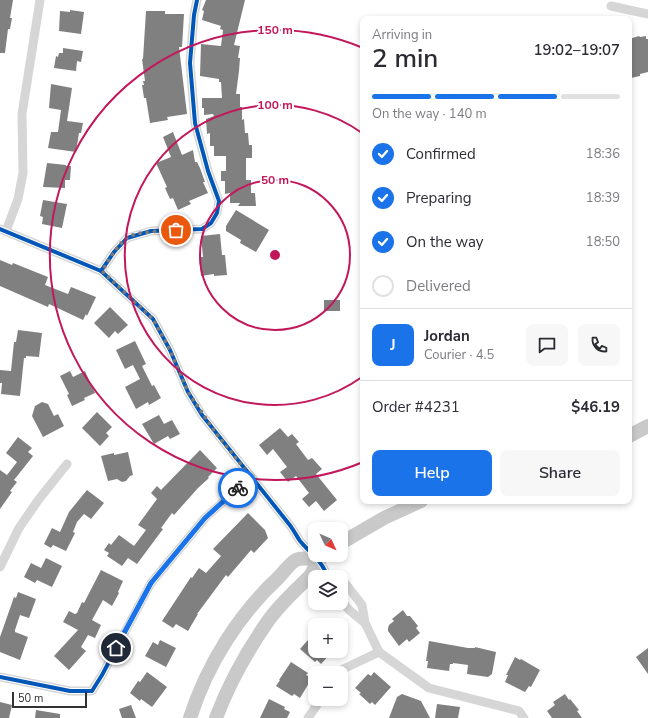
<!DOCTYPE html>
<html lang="en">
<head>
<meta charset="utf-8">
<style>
  body { margin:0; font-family:"Nunito Sans",sans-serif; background:#f7f7f7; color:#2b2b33; height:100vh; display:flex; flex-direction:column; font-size:15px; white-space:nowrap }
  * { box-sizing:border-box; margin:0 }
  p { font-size:13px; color:#7c7c81 }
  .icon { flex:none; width:22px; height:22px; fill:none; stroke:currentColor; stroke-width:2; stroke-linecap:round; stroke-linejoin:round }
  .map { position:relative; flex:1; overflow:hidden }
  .panel { position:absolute; left:360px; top:16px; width:272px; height:488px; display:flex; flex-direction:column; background:#fff; border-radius:8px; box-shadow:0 2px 6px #0003 }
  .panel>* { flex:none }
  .needle { width:26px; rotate:134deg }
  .controls { position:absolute; left:308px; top:522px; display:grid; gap:8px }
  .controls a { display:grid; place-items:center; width:40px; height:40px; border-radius:8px; background:#fff; box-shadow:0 2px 6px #0003; font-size:20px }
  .scale { position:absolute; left:12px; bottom:10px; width:75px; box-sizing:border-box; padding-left:4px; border:2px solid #323232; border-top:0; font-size:11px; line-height:14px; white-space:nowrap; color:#323232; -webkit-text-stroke:3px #fff; paint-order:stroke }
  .pin { position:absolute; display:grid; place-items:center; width:34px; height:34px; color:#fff; margin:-17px; border:2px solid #fff; border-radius:50%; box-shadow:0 1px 4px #0007 }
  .courier { position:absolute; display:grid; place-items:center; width:40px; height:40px; margin:-20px; border:3px solid #1a73e8; border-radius:50%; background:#fff; color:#222; box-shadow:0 1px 5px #0007 }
  .head em { font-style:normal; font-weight:600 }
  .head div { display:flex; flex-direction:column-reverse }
  .head { display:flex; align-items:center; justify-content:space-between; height:68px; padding:0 12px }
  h1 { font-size:26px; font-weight:600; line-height:30px }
  .bar { display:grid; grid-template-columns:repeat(4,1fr); gap:6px 4px; align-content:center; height:48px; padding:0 12px }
  .bar i { height:5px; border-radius:3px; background:#e1e1e2 }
  .bar .active { background:#1a73e8 }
  .bar p { grid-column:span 4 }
  .line { display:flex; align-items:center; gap:10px; padding:0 12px; border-top:1px solid #e1e1e2 }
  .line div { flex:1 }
  .round { display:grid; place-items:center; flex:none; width:42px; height:42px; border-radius:8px; background:#f7f7f7 }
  ol { padding:0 12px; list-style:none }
  li { display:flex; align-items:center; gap:12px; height:44px }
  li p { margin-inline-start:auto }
  li .icon { padding:4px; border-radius:50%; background:#1a73e8; color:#fff; stroke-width:4 }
  li:last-child { color:#7c7c81 }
  li i { width:22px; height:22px; border:2px solid #e1e1e2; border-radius:50% }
  .action { display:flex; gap:8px; margin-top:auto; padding:8px 12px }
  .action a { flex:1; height:46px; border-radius:8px; background:#1a73e8; color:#fff; font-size:16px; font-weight:600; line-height:46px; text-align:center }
  .action a+a { background:#f7f7f7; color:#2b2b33 }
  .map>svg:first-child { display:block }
  .building { fill:#808080 }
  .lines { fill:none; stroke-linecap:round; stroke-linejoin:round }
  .street { stroke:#d6d6d6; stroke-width:9 }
  .primary { stroke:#c9c9c9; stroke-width:14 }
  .cycleway-casing { stroke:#fff; stroke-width:6 }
  .cycleway { stroke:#0057b8; stroke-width:4 }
  .done { stroke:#7a7a7a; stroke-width:4; stroke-dasharray:0 7.2 }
  .route { stroke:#1a73e8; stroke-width:5 }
  .ring { fill:none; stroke:#c2185b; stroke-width:2 }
  .centre { fill:#c2185b; stroke:#fff; stroke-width:2 }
  .ring-label { font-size:12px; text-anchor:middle; font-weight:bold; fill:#c2185b; stroke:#fff; stroke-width:4; stroke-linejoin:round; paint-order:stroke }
</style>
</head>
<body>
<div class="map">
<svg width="648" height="718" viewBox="0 0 648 718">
  <rect width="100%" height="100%" fill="#fff"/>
  <g class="building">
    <path d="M0,0H13L10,18H12L10,29H8L5,53H0Z"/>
    <path d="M206,0H245L234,45L240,46L238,58H240L239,71L236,94H240V107H242V120L244,119L245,133H248L249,145H252V158H246V180H251V193H255L256,206H238L240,203H230V193L225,194V181H221V171H226V156H214V146H210V133L207,134L206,119L214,116L213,114L204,115V108H202V98H222L221,82H219V79L200,76L201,44L221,46L223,30L220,29L221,26L202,20L204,11L202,10Z"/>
    <path d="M70,10L84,12L81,34L59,31L60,11L70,12Z"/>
    <path d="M146,11H165V14H184L182,47H179L187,114L167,117L168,120L150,123L146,98H144L142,85H144L143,81H145L142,59H143Z"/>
    <path d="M639,36L640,37L646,36V39H648V72L640,74V76L631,78L629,70V39Z"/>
    <path d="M63,48L83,51L81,62L77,61L76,71L54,68L56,56L58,57L59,53H63Z"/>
    <path d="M51,84L72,88L67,121L83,123L81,133H79L76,152L48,148L51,132H58L61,110L49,108Z"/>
    <path d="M173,132L182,155L193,150L195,162H197L200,168L205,182H203L208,193L189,201L191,204L178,210L173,198L170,199L165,188L167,187L156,163L171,157L163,137Z"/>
    <path d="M47,163L66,165V166H71L70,180H65V188L43,187Z"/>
    <path d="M43,200L67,204L62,228L42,224L43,217L40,216Z"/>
    <path d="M236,210L269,230L256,252L240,243L241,240L226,231V226Z"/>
    <path d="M220,234L222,255H225L227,275L214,276V274L201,276L199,257H203L201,236Z"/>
    <path d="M0,260L12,265L13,263L48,277L45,285L68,294L71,287L96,297L87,316L86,314L83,320L49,304L48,307L0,286Z"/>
    <rect x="324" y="300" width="16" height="11"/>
    <path d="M110,307L128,325L118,334L115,331L109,338L94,323Z"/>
    <path d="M18,330L42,333L39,357L26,356V358H24L20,396L1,394L2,383H0V370L11,371L14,342H16Z"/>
    <path d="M135,341L146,364L142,366L152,386L154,385L161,398L149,405L148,402L136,409L125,387L140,379L133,365L125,369L116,350Z"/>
    <path d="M70,371L73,377L85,371L95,393L84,398L85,400L72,406L67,395L69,394L60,376Z"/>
    <path d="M42,402L48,404L54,416L58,414L64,426L43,437L32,416L35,406Z"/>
    <path d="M97,412L112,427L106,433L109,436L100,446L82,428Z"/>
    <path d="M159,415L164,424L172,420L180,434L170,439L168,436L154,444L142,424Z"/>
    <path d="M280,428L288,437L292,434L299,442L296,444L308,460L312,458L322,469L316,474L337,500L324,511L316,501L309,507L302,499L309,493L296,476L288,482L280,472L287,467L273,449L267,455L259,445Z"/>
    <path d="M18,437L32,448L28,452L33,456L14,480L17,482L10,491L12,492L0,509V470L7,475L17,462L6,453Z"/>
    <path d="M200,450L217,468L208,477L209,478L198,488L174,515L172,513L161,528L163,529L137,564L128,558L122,566L107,556L109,553L104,550L109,543L111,545L119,535L134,546L146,530L138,525L157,499L151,493L157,486L161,490Z"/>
    <path d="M128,452L133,475L130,476L126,481L122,482L117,479L108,481L101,456L114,453V455Z"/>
    <path d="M87,490L104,503L91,519L84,514L77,522L73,532L75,533L66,551L53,545L51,548L44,544L52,528L60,532L69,512Z"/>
    <path d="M248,513L265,530L268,538L254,553L251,550L228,577L226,575L197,614H198L188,631L176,624L173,628L162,621L191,577L192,578L199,568L206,573L221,556L213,549Z"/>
    <path d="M46,558L62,566L52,587L37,580L35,583L24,577L31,563L41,568Z"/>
    <path d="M101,570L123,581L118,592L119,593L112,606L103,600L92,620L101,625L95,638L88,635L81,647L86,651L69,670L54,656L78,630L63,622L69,611L75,614L77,613L82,602L84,603Z"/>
    <path d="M18,592L36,599L29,618L20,615L15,630V632L28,637L20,660L0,652V637L14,597L16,598Z"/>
    <path d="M403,610L407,616H410L418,626L416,628L420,633L409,642L407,639L399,646L388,631V628L389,625L394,621L392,619Z"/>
    <path d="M315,632V651H333L321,664L317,660L315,662L300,649Z"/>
    <path d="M160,640L176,648L166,667L145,656L153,642L158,645Z"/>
    <path d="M429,641L468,648H475V647L496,652L492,674L488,677L467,674L468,665L453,663V664H450L449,671L427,668L428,661H426Z"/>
    <path d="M648,648V674L636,657Z"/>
    <path d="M515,657L520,660L521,659L540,670L531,687L529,686L525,692L505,682L508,675H506Z"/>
    <path d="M291,662L308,673L306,675L312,678L300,698L294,694L292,696L276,686L280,680H279Z"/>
    <path d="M147,672L167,687L152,707L141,699L140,701L130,693L138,681L140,682Z"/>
    <path d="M374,672L391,687L375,705L372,702L370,704L359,694L361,693L355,688L368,674L371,676Z"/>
    <path d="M402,694L421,701L430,718H389L397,697Z"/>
    <path d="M565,694L569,700L570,699L579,710L577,711L582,718H552L547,711L555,705L553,702Z"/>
    <path d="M269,699L285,707L284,709L290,712L287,718H260Z"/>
    <path d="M0,702L12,705L9,718H0Z"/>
    <path d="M437,704L460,707L458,718H435Z"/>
    <path d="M131,705L136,718H122L119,709Z"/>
    <path d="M36,710L60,714V718H35Z"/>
  </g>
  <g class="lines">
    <g class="street">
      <path d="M611,6L648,14"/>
      <path d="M0,229L101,271L153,319L170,350L188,392L202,415L289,524C293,529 296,535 300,541C309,552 324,562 327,577"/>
      <path d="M6,231L18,199L23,173L22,114L40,0"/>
      <path d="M101,271L114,252L127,238L151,231L202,229L211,223L217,213L219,201L208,171L195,123L190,63L194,15L197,0"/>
      <path d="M0,567L19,528L39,499L67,464"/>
      <path d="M341,578L362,605L365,623L379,652L429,688L519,711L524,718"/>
      <path d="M341,600L349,610L365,623"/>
      <path d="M339,673L341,670L379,652"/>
      <path d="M0,677L70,691H92L102,675L151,583L205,518L251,477"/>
      <path d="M308,718L321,699"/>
    </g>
    <g class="primary">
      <path d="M629,436L648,426"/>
      <path d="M341,543L384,518L421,501"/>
      <path d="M190,718C207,665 238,615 279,577C284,572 290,563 296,560C302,557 311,559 317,560"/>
      <path d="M216,718C229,683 247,651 268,621C280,604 296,590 310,576C316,567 315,561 324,555"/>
    </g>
    <defs>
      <g id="cycleway">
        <path d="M0,229L101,271L153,319L170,350L188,392L202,415L289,524C293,529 296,535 300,541C309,552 324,562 327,577"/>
        <path d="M101,271L114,252L127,238L151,231L202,229L211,223L217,213L219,201L208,171L195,123L190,63L194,15L197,0"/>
        <path d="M0,677L70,691H92L102,675L151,583L205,518L251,477"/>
      </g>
    </defs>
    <use href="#cycleway" class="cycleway-casing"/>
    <use href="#cycleway" class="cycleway"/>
  </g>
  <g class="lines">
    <path class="done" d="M176,230C164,231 137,231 127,238C116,246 109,260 102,271L153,319L170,350L188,392L215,432L251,477L238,488"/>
    <path class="route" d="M116,648L151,583L205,518L238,488"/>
  </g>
  <g class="ring">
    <circle cx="275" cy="255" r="75"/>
    <path d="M362 377A150 150 0 1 1 362 133"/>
    <path d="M363 462A225 225 0 1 1 363 48"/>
  </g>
  <circle cx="275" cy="255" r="6" class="centre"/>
  <g class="ring-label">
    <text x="275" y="34">150 m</text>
    <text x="275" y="109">100 m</text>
    <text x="275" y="184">50 m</text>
  </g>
</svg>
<div class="controls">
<a><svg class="needle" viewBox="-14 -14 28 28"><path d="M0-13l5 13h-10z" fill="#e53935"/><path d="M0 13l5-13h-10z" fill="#7c7c81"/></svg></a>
<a><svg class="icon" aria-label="layers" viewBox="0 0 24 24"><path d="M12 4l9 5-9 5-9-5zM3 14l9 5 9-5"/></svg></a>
<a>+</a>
<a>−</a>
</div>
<div class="scale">50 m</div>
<div class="pin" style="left:176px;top:230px;background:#ea580c"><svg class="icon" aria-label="bag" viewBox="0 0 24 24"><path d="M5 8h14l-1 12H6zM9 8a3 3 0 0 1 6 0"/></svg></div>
<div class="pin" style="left:116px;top:648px;background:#1f2937"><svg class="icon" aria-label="home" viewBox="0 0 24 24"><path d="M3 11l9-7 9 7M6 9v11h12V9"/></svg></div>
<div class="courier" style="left:238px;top:488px"><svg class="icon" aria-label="bike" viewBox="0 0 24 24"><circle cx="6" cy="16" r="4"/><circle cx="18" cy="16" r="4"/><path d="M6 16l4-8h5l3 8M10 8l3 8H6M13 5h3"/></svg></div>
<section class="panel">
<div class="head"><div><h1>2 min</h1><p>Arriving in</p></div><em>19:02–19:07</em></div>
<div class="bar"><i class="active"></i><i class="active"></i><i class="active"></i><i></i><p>On the way · 140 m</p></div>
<ol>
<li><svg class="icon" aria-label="check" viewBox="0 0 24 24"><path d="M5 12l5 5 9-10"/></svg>Confirmed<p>18:36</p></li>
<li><svg class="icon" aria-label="check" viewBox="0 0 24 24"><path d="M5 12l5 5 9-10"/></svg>Preparing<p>18:39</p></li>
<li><svg class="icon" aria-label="check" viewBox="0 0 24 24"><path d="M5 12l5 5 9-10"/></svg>On the way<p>18:50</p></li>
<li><i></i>Delivered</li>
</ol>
<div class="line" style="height:72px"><b class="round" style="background:#1a73e8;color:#fff">J</b><div><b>Jordan</b><p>Courier · 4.5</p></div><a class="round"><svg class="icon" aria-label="chat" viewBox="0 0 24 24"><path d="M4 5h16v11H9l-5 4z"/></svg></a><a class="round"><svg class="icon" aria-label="phone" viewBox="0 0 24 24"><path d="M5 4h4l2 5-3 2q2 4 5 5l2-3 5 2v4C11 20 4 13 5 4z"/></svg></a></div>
<div class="line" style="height:52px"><div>Order #4231</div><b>$46.19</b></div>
<div class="action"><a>Help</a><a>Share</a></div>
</section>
</div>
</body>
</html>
